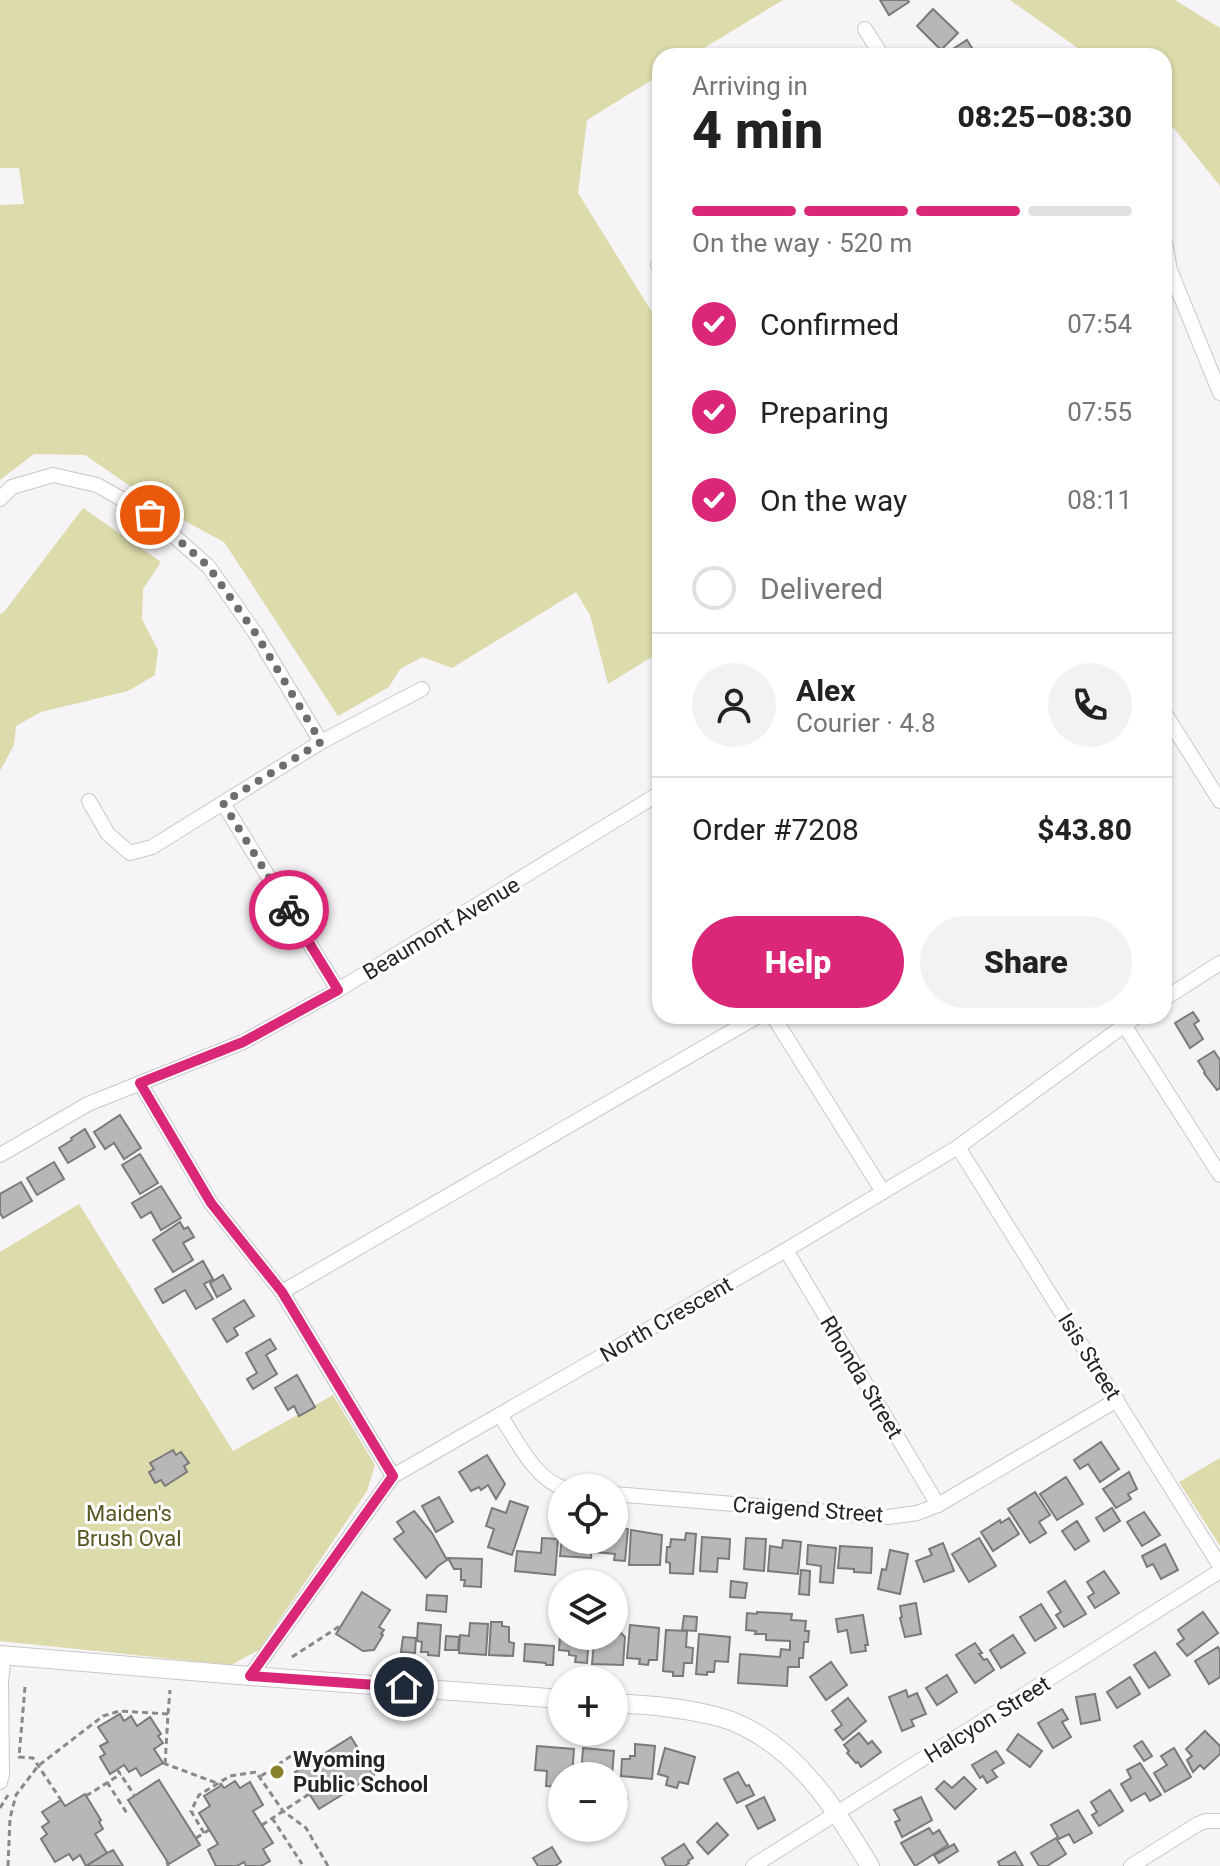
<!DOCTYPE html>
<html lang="en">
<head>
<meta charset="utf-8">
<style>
  body { margin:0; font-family:Roboto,sans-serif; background:#f2f2f2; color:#222; height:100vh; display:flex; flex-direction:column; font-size:30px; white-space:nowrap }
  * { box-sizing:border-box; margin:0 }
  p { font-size:26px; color:#767676 }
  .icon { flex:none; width:44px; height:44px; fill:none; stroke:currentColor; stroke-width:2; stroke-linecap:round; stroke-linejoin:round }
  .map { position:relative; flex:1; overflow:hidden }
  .details { position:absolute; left:652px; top:48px; width:520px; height:976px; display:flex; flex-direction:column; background:#fff; border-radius:24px; box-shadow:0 2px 6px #0004 }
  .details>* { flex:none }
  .controls { position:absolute; left:548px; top:1474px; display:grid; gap:16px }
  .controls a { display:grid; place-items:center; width:80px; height:80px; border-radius:50%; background:#fff; box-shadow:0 2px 6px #0004; font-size:40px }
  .pin { position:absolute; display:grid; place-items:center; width:68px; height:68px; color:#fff; margin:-34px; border:4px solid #fff; border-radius:50%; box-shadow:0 2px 8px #0007 }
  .courier { position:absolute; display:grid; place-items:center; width:80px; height:80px; margin:-40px; border:6px solid #db2777; border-radius:50%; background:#fff; color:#222; box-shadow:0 2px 10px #0007 }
  .overview em { font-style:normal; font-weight:800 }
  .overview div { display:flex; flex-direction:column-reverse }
  .overview { display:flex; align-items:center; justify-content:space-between; height:136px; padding:0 40px }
  h1 { font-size:52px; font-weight:800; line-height:60px }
  .bar { display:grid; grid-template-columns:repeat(4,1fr); gap:12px 8px; align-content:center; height:96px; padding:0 40px }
  .bar i { height:10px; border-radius:6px; background:#e0e0e0 }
  .bar .selected { background:#db2777 }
  .bar p { grid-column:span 4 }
  .line { display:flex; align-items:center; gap:20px; padding:0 40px; border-top:2px solid #e0e0e0 }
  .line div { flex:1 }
  .round { display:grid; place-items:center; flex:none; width:84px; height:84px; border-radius:42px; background:#f2f2f2 }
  ol { padding:0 40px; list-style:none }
  li { display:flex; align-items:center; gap:24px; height:88px }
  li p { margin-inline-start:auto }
  li .icon { padding:8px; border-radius:50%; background:#db2777; color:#fff; stroke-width:4 }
  li:last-child { color:#767676 }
  li i { width:44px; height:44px; border:4px solid #e0e0e0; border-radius:50% }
  .primary-button { display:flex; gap:16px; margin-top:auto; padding:16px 40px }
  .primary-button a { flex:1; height:92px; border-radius:48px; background:#db2777; color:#fff; font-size:32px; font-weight:800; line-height:92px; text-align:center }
  .primary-button a+a { background:#f2f2f2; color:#222 }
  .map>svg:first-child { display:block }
  .green { fill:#dddbab }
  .building { fill:#b8b6b9; stroke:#7b797b; stroke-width:2 }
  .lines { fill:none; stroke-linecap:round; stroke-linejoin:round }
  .street-casing { stroke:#c9c7ca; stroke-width:16 }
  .secondary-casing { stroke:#c9c7ca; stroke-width:20 }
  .path { stroke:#8a898a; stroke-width:3; stroke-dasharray:6 4; stroke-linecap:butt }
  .street { stroke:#fff; stroke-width:14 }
  .secondary { stroke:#fff; stroke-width:18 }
  .done { stroke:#6e6d6e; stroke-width:8; stroke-dasharray:0 14.4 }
  .route { stroke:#db2777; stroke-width:10 }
  .poi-dot { fill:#88822a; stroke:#fff; stroke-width:3 }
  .labels { text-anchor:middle; stroke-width:6; stroke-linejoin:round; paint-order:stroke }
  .street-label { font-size:22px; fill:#252425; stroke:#fff }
  .park-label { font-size:22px; fill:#585520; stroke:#fff }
  .poi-label { font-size:22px; font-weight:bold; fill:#252425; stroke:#fff; text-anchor:start }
</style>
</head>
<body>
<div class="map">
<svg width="1220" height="1866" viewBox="0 0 1220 1866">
  <rect width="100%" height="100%" fill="#f6f4f6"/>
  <g class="green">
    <path d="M0,0H783L691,56H660V75L587,120L578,193L660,325V652L608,684L590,615L576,592L452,668L422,657L400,669L389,687L338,716L224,542L166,511L85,455L34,454L0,480V205L24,204L19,168H0Z"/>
    <path d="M1010,0H1175L1220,28V186L1164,116V56H1089Z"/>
    <path d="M83,508L161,562L143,589L142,619L158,650L155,675L128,691L41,712L16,726L14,745L0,771V614L4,612Z"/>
    <path d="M79,1204L233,1451L333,1395L375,1465L367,1491L259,1650L231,1665L0,1641V1252Z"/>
    <path d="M1220,1458V1546L1179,1482Z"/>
  </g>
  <g class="building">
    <path d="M880,0H908L909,2L889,15Z"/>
    <path d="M933,9L958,33L941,50L917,26Z"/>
    <path d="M967,40L977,56H942Z"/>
    <path d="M1193,1012L1199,1021L1194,1024L1203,1039L1190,1048L1175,1023Z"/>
    <path d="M1214,1051L1220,1060V1088L1217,1090L1204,1073L1205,1072L1198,1061Z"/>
    <path d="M120,1115L141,1148L124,1159L114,1143L105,1149L94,1132Z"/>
    <path d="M85,1129L95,1147L68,1163L59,1148L72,1140L71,1138Z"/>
    <path d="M140,1154L158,1183L140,1194L122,1165Z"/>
    <path d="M54,1162L64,1179L37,1195L27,1178Z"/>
    <path d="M21,1182L32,1201L3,1218L0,1213V1194Z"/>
    <path d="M161,1186L181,1218L161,1230L151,1212L141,1218L132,1203Z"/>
    <path d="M180,1222L184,1229L188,1227L194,1237L183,1243L193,1260L173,1272L153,1240Z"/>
    <path d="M203,1261L213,1279L204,1284L213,1299L196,1309L185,1290L163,1303L155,1289Z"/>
    <path d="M223,1275L231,1289L217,1297L210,1283Z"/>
    <path d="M244,1300L254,1316L234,1328L238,1335L227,1342L213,1319Z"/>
    <path d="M270,1339L276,1349L266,1355L277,1374L253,1389L247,1379L257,1373L246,1353Z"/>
    <path d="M297,1375L315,1407L299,1416L294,1406L288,1410L275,1388Z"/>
    <path d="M1101,1442L1119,1469L1100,1482L1088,1464L1080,1469L1074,1460Z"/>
    <path d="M173,1450L176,1455L181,1452L189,1463L184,1466L187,1472L165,1486L161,1480L155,1483L149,1472L154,1469L150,1463Z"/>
    <path d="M487,1455L505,1484L496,1499L488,1485L481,1490L479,1487L471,1491L459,1472Z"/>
    <path d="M1129,1472L1137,1489L1128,1494L1131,1499L1116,1508L1103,1489Z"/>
    <path d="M1066,1477L1083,1504L1057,1520L1040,1494Z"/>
    <path d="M1035,1492L1050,1515L1039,1522L1046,1533L1030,1543L1008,1509Z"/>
    <path d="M439,1497L453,1522L436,1532L422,1506Z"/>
    <path d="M510,1501L528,1507L512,1555L488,1547L494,1529L486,1526L492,1508L506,1513Z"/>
    <path d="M1112,1508L1120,1521L1104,1531L1096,1518Z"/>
    <path d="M414,1511L432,1533L447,1560L438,1566L426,1578L394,1539L404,1532L397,1522Z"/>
    <path d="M1144,1512L1160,1535L1142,1546L1127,1522Z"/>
    <path d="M1009,1518L1019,1534L993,1551L981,1532L1000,1520L1001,1523Z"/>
    <path d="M1077,1521L1089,1541L1075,1550L1062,1531Z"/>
    <path d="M614,1523L621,1524L620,1528L628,1529L625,1561L614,1560L615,1554L595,1552L596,1540H614Z"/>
    <path d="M631,1530L662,1535L660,1565H629Z"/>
    <path d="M686,1533L696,1534L693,1574L670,1573V1563L666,1562L667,1547H670L671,1539L685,1540Z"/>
    <path d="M702,1537L730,1539L729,1559L718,1558L717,1572L700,1571Z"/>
    <path d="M542,1538L558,1539L555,1575L515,1571L517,1551L541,1553Z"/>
    <path d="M562,1538V1540H592L591,1558L560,1556Z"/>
    <path d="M746,1538L766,1539L764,1571L744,1569Z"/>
    <path d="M979,1538L996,1566L969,1582L952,1554Z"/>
    <path d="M783,1540L801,1542L798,1574L768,1571L770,1546L782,1548Z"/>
    <path d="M943,1543L954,1571L924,1582L916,1561L932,1555L929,1549Z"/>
    <path d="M1165,1544L1178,1570L1161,1579L1153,1564L1147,1567L1142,1556Z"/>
    <path d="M808,1545L836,1548L833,1583L820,1582L821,1566L807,1564Z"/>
    <path d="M840,1546L872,1548L871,1573L854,1572V1569L838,1568Z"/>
    <path d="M890,1550L908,1554L900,1594L878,1589L882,1569L886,1570Z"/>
    <path d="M448,1558L482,1559L481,1587L464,1586L465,1580H461V1569H454Z"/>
    <path d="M801,1570L810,1571L809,1595L799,1594Z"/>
    <path d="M1104,1571L1119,1593L1095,1608L1088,1597L1094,1593L1087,1582Z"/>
    <path d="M731,1581L747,1583L745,1598L730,1597Z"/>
    <path d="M1065,1581L1086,1614L1064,1627L1056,1615L1061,1612L1048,1592Z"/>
    <path d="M362,1592L390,1610L379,1627L384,1630L381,1634L383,1635L374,1650L363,1651L336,1634Z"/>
    <path d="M427,1595L447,1596L446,1612L426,1610Z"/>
    <path d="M916,1603L921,1634L905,1637L900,1618L902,1617L900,1606Z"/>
    <path d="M1041,1604L1056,1628L1035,1641L1020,1617Z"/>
    <path d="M757,1612L792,1614L791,1620L806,1621L805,1631H809L808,1642H804L803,1658H799V1667H788L787,1686L738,1683L740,1654L780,1657L781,1649L790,1650V1641L766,1640V1634H755L756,1631L746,1630L747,1613L757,1614Z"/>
    <path d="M1203,1612L1218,1633L1187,1656L1177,1644L1184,1639L1178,1630Z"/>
    <path d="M863,1615L868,1645H865L866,1651L851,1653L847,1630L838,1632L836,1619Z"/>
    <path d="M684,1616L697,1617L696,1631L682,1630Z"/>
    <path d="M491,1622H502V1626L509,1627V1642L514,1643L513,1656L489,1655Z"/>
    <path d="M418,1623L441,1625L439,1656L428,1655V1652H421L422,1642L417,1641Z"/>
    <path d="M470,1623L488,1624L486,1655L459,1653L460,1635L469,1636Z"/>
    <path d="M561,1623L562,1636H589L587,1663L575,1662L576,1656L569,1655V1651L559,1650Z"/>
    <path d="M630,1625L659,1628L657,1660H649L648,1665L639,1664L640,1659L627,1658Z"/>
    <path d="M666,1630L687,1631L686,1647L693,1648L692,1663H684L683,1676H673V1672L663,1671Z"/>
    <path d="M614,1633H621L625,1637L623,1665L592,1664L594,1642L602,1643L603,1636H614Z"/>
    <path d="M699,1634L730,1637L728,1662L715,1661L714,1672H707V1675L696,1674Z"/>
    <path d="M1013,1635L1025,1653L1001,1668L990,1650Z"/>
    <path d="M446,1636L459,1637L458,1650H445Z"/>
    <path d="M403,1637L416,1638L415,1653L401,1652Z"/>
    <path d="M975,1643L982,1653L979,1654L984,1660L987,1659L994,1670L975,1683L956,1655Z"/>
    <path d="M525,1644L554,1646L553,1665H546V1663L524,1661Z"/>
    <path d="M1218,1647L1220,1651V1677L1209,1684L1195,1661Z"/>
    <path d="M1155,1652L1170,1675L1149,1688L1134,1665Z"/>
    <path d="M831,1662L847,1685L826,1700L810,1677Z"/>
    <path d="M947,1675L957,1692L937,1705L926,1688Z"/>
    <path d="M1130,1677L1140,1694L1117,1708L1107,1692Z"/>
    <path d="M906,1690L908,1697L917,1693L926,1714L911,1720L914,1726L902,1731L889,1697Z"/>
    <path d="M1095,1694L1100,1720L1081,1724L1076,1697Z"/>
    <path d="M848,1698L866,1721L843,1740L835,1730L842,1725L832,1711Z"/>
    <path d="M1062,1709L1068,1719L1062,1722L1071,1737L1053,1748L1038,1723Z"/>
    <path d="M120,1714L124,1721L131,1716L137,1726L150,1717L161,1734L158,1736L163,1743L154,1749L163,1763L141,1776L136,1768L129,1772L124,1765L110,1774L100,1757L105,1754L100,1746L108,1742L98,1727Z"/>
    <path d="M1205,1731L1220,1746V1754L1204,1769L1200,1765L1193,1772L1187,1760L1192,1756L1186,1749Z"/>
    <path d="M859,1733L868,1744L872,1741L881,1752L861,1767L858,1762L856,1763L847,1753L849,1751L844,1745Z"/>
    <path d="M1018,1734L1042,1751L1030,1767L1007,1750Z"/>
    <path d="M351,1737L374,1775L319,1809L295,1772Z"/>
    <path d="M1142,1741L1152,1756L1144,1761L1134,1746Z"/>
    <path d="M635,1744L655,1746L652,1779L621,1776L622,1759H630V1756H635Z"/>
    <path d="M537,1746L574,1749L572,1776H562V1787L546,1786L547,1771L535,1770Z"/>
    <path d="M583,1748L614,1751L612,1776H581Z"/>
    <path d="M665,1748L695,1757L688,1784L679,1782L677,1788L666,1785L668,1777L658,1774Z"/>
    <path d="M1174,1748L1191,1777L1165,1792L1154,1773L1167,1765L1161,1756Z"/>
    <path d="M996,1751L1004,1763L992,1770L997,1777L987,1783L983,1776L980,1778L972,1765Z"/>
    <path d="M1140,1763L1161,1795L1150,1801L1145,1793L1131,1801L1121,1784L1131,1778L1127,1770Z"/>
    <path d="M738,1772L746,1786L749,1785L754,1795L737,1803L724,1779Z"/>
    <path d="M964,1777L976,1789L955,1809L936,1789L944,1781L952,1788Z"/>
    <path d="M159,1780L200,1845L169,1864L128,1800Z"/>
    <path d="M235,1781L240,1788L250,1782L263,1805L253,1811L273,1843L263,1849L270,1861L261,1866H246L244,1862L237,1866H216L208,1850L218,1844L199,1813L210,1806L204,1796L222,1785L224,1788Z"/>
    <path d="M1110,1790L1123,1811L1099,1826L1092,1815L1097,1812L1091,1802Z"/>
    <path d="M85,1794L101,1820L99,1822L103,1829L95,1834L107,1853L86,1866L80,1855L73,1860L69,1854L55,1862L41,1839L47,1834L42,1827L49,1822L42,1812L61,1800L65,1806Z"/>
    <path d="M614,1797L627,1798L625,1812L614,1811Z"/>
    <path d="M764,1797L775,1820L758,1829L746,1806Z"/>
    <path d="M921,1797L932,1820L902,1837L895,1822L900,1820L894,1810Z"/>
    <path d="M1078,1810L1092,1833L1074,1843L1069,1834L1059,1839L1051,1825Z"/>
    <path d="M717,1823L728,1835L708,1854L697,1842Z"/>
    <path d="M929,1828L933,1834L939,1830L948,1845L915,1866L901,1843Z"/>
    <path d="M1056,1838L1066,1854L1047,1866H1039L1031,1853Z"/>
    <path d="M684,1844L693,1858L688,1861L689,1863L685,1866H666L662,1858Z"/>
    <path d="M954,1844L958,1851L939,1863L934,1855Z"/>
    <path d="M552,1847L561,1862L555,1866H538L533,1858Z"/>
    <path d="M113,1850L123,1866H86L107,1853Z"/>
    <path d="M1015,1852L1023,1866H1000L998,1862Z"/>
  </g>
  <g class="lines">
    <defs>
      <g id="street">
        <path d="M865,29L882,56"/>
        <path d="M1165,243L1170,270L1220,393"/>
        <path d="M658,265L660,267"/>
        <path d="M0,499L12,487L53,475L97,485L150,515L208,566L256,634L321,742"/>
        <path d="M1164,712L1220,801"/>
        <path d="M89,801L108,834L130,853L152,847L321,742L422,689"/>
        <path d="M223,803L338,990"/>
        <path d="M1164,999L1220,963"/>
        <path d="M773,1016L883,1192"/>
        <path d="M1119,1017L1220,1175"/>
        <path d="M140,1083L211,1203L282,1292L393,1476"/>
        <path d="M958,1147L1220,1566"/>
        <path d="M0,1155L88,1104L243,1042L338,990L660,793"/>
        <path d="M786,1250L938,1505"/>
        <path d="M282,1292L758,1016"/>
        <path d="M500,1415C516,1439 535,1480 564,1488"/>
        <path d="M614,1494L888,1517L917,1513L938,1505L1117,1400"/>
        <path d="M250,1676L393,1476L786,1250L958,1147L1137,1016"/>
        <path d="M0,1782L2,1774L1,1681L4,1655"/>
        <path d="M753,1866L1220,1571"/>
        <path d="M1131,1866L1198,1824L1206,1821H1220"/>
      </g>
      <g id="secondary">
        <path d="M0,1655L250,1676L562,1699"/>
        <path d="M614,1703C648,1705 677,1707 711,1715C719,1717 727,1719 734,1722C799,1749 835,1809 870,1866"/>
      </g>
    </defs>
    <use href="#street" class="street-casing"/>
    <use href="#secondary" class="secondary-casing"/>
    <g class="path">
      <path d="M292,1657L343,1624"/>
      <path d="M25,1687L19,1757L33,1758L61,1800"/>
      <path d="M168,1714L170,1690"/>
      <path d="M163,1763L222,1785"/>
      <path d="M117,1769L135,1796"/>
      <path d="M261,1776L294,1754"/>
      <path d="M107,1782L128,1815"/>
      <path d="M86,1796L121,1774"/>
      <path d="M0,1808L8,1795"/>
      <path d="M272,1818L302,1864"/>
      <path d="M262,1825L309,1794"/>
      <path d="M204,1833L191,1811L199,1795L230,1776L256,1772L283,1811L306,1828L328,1866"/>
      <path d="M196,1838L209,1830"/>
      <path d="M167,1861L168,1866"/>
      <path d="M8,1866L10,1818L16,1795L38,1766L103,1716L120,1711L168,1714L165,1765"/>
    </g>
    <use href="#street" class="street"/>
    <use href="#secondary" class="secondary"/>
  </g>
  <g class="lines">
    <path class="done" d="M150,515L208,566L256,634L321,742L223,803L289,910"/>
    <path class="route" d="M289,910L338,990L243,1042L140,1083L211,1203L282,1292L393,1476L250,1676L404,1687"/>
  </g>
  <circle class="poi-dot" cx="277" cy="1772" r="8"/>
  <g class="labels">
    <g class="street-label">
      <text transform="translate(441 928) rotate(-31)" y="8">Beaumont Avenue</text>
      <text transform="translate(666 1319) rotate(-30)" y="8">North Crescent</text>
      <text transform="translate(1090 1356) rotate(58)" y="8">Isis Street</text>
      <text transform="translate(862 1377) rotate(59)" y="8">Rhonda Street</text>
      <text transform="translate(808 1509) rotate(4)" y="8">Craigend Street</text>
      <text transform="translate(987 1719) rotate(-32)" y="8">Halcyon Street</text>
    </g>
    <g class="park-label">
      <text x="129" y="1521">Maiden's<tspan x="129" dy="25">Brush Oval</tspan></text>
    </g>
    <g class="poi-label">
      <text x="293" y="1767">Wyoming<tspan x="293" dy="25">Public School</tspan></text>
    </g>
  </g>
</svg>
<div class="controls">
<a><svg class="icon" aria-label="locate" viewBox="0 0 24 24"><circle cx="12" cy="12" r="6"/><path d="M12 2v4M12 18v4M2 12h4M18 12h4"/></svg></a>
<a><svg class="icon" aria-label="layers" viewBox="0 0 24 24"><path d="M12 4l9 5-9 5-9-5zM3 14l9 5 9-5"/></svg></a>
<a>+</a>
<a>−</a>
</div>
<div class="pin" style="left:150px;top:515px;background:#ea580c"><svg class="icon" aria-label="bag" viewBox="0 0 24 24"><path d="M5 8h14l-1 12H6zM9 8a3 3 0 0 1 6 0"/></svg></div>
<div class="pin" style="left:404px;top:1687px;background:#1f2937"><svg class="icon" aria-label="home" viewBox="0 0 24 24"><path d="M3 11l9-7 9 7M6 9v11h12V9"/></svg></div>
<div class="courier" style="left:289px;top:910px"><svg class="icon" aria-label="bike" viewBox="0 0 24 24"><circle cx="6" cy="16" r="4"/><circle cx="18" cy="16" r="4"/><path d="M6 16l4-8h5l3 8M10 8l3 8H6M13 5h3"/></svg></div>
<section class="details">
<div class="overview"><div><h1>4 min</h1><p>Arriving in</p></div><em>08:25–08:30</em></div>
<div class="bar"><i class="selected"></i><i class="selected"></i><i class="selected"></i><i></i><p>On the way · 520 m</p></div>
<ol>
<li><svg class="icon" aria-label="check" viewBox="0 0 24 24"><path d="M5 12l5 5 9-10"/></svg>Confirmed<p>07:54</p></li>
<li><svg class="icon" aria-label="check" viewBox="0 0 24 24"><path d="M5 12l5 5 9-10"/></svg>Preparing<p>07:55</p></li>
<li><svg class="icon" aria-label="check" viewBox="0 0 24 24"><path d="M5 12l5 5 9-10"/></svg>On the way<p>08:11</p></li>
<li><i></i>Delivered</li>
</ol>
<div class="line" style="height:144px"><a class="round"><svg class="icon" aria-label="person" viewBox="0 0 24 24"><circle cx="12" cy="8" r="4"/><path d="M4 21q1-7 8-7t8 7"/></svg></a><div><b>Alex</b><p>Courier · 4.8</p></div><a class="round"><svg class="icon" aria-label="phone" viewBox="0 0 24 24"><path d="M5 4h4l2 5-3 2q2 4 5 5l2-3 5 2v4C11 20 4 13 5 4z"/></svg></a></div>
<div class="line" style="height:104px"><div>Order #7208</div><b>$43.80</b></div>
<div class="primary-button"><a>Help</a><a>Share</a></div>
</section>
</div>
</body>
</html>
